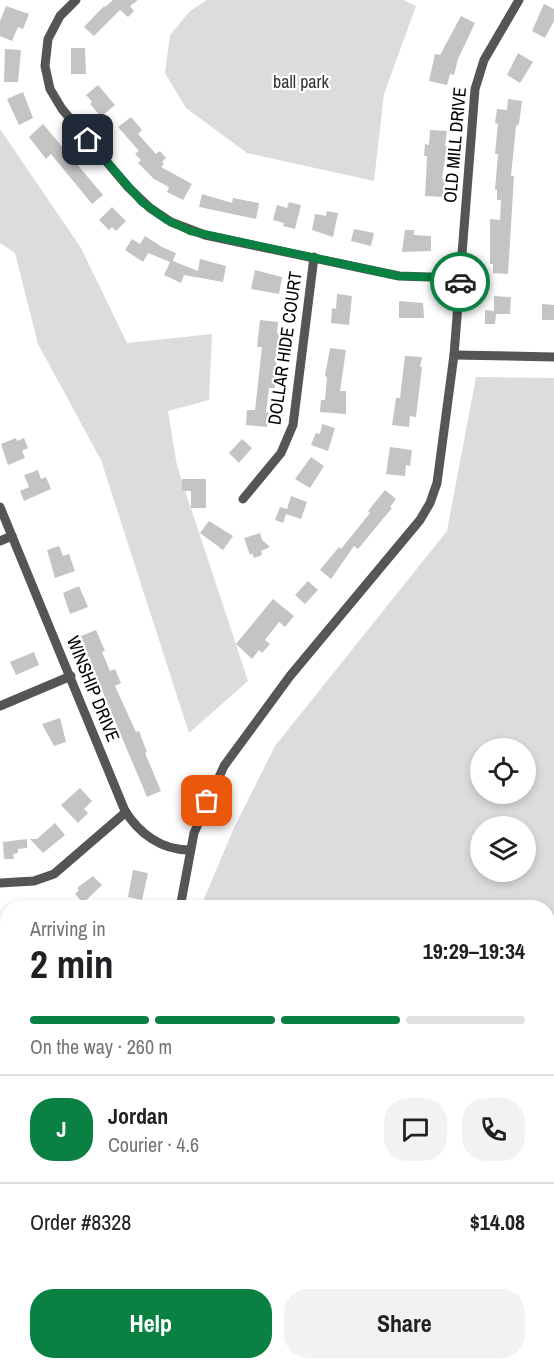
<!DOCTYPE html>
<html lang="en">
<head>
<meta charset="utf-8">
<style>
  body { margin:0; font-family:"Archivo Narrow",sans-serif; background:#f2f2f2; color:#202124; height:100vh; display:flex; flex-direction:column; font-size:22px; white-space:nowrap }
  * { box-sizing:border-box; margin:0 }
  p { font-size:20px; color:#757577 }
  .icon { flex:none; width:33px; height:33px; fill:none; stroke:currentColor; stroke-width:2; stroke-linecap:round; stroke-linejoin:round }
  .map { position:relative; flex:1; overflow:hidden }
  .details { position:absolute; left:0px; top:900px; width:555px; height:470px; display:flex; flex-direction:column; background:#fff; border-radius:24px 24px 0 0; box-shadow:0 3px 9px #0003 }
  .details>* { flex:none }
  .buttons { position:absolute; left:470px; top:738px; display:grid; gap:12px }
  .buttons a { display:grid; place-items:center; width:66px; height:66px; border-radius:50%; background:#fff; box-shadow:0 3px 9px #0003; font-size:30px }
  .pin { position:absolute; display:grid; place-items:center; width:51px; height:51px; color:#fff; margin:-26px; border-radius:12px; box-shadow:0 3px 9px #0006 }
  .courier { position:absolute; display:grid; place-items:center; width:60px; height:60px; margin:-30px; border:4px solid #0b8043; border-radius:50%; background:#fff; color:#222; box-shadow:0 2px 8px #0007 }
  .head em { font-style:normal; font-weight:800 }
  .head div { display:flex; flex-direction:column-reverse }
  .head { display:flex; align-items:center; justify-content:space-between; height:102px; padding:0 30px }
  h1 { font-size:39px; font-weight:800; line-height:45px }
  .bar { display:grid; grid-template-columns:repeat(4,1fr); gap:9px 6px; align-content:center; height:72px; padding:0 30px }
  .bar i { height:8px; border-radius:4px; background:#e0e0e0 }
  .bar .current { background:#0b8043 }
  .bar p { grid-column:span 4 }
  .line { display:flex; align-items:center; gap:15px; padding:0 30px; border-top:2px solid #e0e0e0 }
  .line div { flex:1 }
  .round { display:grid; place-items:center; flex:none; width:63px; height:63px; border-radius:24px; background:#f2f2f2 }
  .button { display:flex; gap:12px; margin-top:auto; padding:12px 30px }
  .button a { flex:1; height:69px; border-radius:24px; background:#0b8043; color:#fff; font-size:24px; font-weight:800; line-height:69px; text-align:center }
  .button a+a { background:#f2f2f2; color:#202124 }
  .map>svg:first-child { display:block }
  .green { fill:#dcdcdc; fill-rule:evenodd }
  .building { fill:#c4c4c4 }
  .lines { fill:none; stroke-linecap:round; stroke-linejoin:round }
  .street { stroke:#555; stroke-width:9 }
  .done { stroke:#595959; stroke-width:6; stroke-dasharray:0 10.8 }
  .route { stroke:#0b8043; stroke-width:8 }
  .labels { text-anchor:middle; stroke-width:4.5; stroke-linejoin:round; paint-order:stroke }
  .park-label { font-size:18px; fill:#333; stroke:#fff }
  .street-label { font-size:18px; fill:#000; stroke:#fff }
</style>
</head>
<body>
<div class="map">
<svg width="554" height="1369" viewBox="0 0 554 1369">
  <rect width="100%" height="100%" fill="#fff"/>
  <g class="green">
    <path d="M207,0H403L416,6L384,94L374,181L247,153L186,108L165,73L170,35L190,11Z"/>
    <path d="M0,129L81,248L127,343L212,334L209,400L168,411L177,466L248,681L189,733L101,460L38,344L15,253L0,243Z"/>
    <path d="M476,377L554,378V991H548V908L203,907L204,899L233,830L275,746L447,531ZM525,748V794H480V748ZM525,826V872H480V826Z"/>
    <path d="M554,1242V1369H391L349,1365V1362H548V1245Z"/>
  </g>
  <g class="building">
    <path d="M113,0H138L130,6L134,11L128,17L120,10L94,36L84,27L104,6L105,7Z"/>
    <path d="M544,4L554,9V21L545,38L532,31Z"/>
    <path d="M6,6L29,14L23,29L18,27L12,41L0,36V21Z"/>
    <path d="M461,16L475,23L458,59L454,75L450,74L447,85L429,81L435,54L440,55Z"/>
    <path d="M71,48H85L86,74H71Z"/>
    <path d="M5,49L21,50L18,82H4Z"/>
    <path d="M518,53L533,62L520,83L507,75Z"/>
    <path d="M98,85L115,105L101,117L90,104L92,102L86,95Z"/>
    <path d="M23,92L33,118L19,125L7,99Z"/>
    <path d="M508,99L522,101L519,124L516,126L511,176H514L508,274L493,273V264H490V219L500,220L501,200H497V190H495L498,154H495L498,124L495,123L497,109L507,110Z"/>
    <path d="M131,117L142,130L138,134L156,154L160,151L166,158L162,162L164,164L161,167L192,184L183,200L167,192L169,188L167,186L154,179L138,163L141,160L135,154L139,151L118,127Z"/>
    <path d="M43,124L103,195L92,204L51,154L46,159L29,137Z"/>
    <path d="M430,130L447,131L445,146H447L442,179H445L443,197L425,196L427,158V156H424L425,144L429,145Z"/>
    <path d="M202,194L232,203L233,198L259,203L256,219L199,207Z"/>
    <path d="M289,202L301,205L295,229L283,226L284,223L273,220L277,205L287,208Z"/>
    <path d="M112,207L126,221L116,231L112,227L109,230L99,220Z"/>
    <path d="M327,211L338,213L333,237L312,230L315,214L326,216Z"/>
    <path d="M354,229L374,233L371,246L351,241Z"/>
    <path d="M405,230H414V235L431,236V251L402,252Z"/>
    <path d="M145,236L162,247L176,253L173,261L198,271L200,259L226,266L223,282L184,275L181,283L164,275L170,262L148,253L143,262L125,250L132,239L140,244Z"/>
    <path d="M255,270L282,277L279,294L251,289Z"/>
    <path d="M337,294L352,296L349,325L331,323L332,308L336,309Z"/>
    <path d="M494,296L511,297L510,314H496L495,324H485V310L494,311Z"/>
    <path d="M399,301L423,303L424,318H399Z"/>
    <path d="M542,304L554,305V320H542Z"/>
    <path d="M260,320L278,322L277,333L281,334L279,349H277L275,388H269L266,412L269,413L267,427L246,425L247,410H255L262,347H257Z"/>
    <path d="M330,348L346,350L340,391H346V414L320,412L321,400H325L327,377L325,376Z"/>
    <path d="M405,356L422,357L420,367H422L416,417L410,416L409,427L392,425L396,398H400Z"/>
    <path d="M322,424L335,428L328,451L311,445L316,433L320,434Z"/>
    <path d="M16,438L17,441L24,438L28,448L22,451L25,458L8,465L1,444Z"/>
    <path d="M242,439L252,448L239,463L229,453Z"/>
    <path d="M390,447L412,450L410,466L406,465L405,476L386,474Z"/>
    <path d="M311,457L324,466L310,488L295,479Z"/>
    <path d="M38,470L41,479L46,477L51,489L24,501L20,491L29,487L24,475Z"/>
    <path d="M182,479H206V508H191V491H182Z"/>
    <path d="M385,490L396,499L390,507L392,508L358,549L354,546L331,579L320,570L339,547L341,549L370,513L368,511Z"/>
    <path d="M291,496L307,502L301,519L286,514L283,523L275,520L280,507L287,509Z"/>
    <path d="M209,521L233,536L223,550L200,533Z"/>
    <path d="M260,533L262,540L270,547L261,551L262,555L254,558L252,553L250,555L244,538Z"/>
    <path d="M59,546L63,556L69,554L75,571L55,578L47,550Z"/>
    <path d="M308,581L318,590L305,604L295,595Z"/>
    <path d="M79,586L88,607L70,614L63,593Z"/>
    <path d="M273,599L294,616L285,627L279,622L265,640L270,644L262,653L259,650L252,659L236,644Z"/>
    <path d="M96,630L105,651L102,652L110,671L115,669L121,683L115,686L136,732L139,731L147,752L145,753L161,791L147,797L83,645H85L81,636Z"/>
    <path d="M34,652L39,665L16,675L10,662Z"/>
    <path d="M60,718L66,742L54,746L42,724Z"/>
    <path d="M80,788L92,801L84,809L88,813L78,823L61,805Z"/>
    <path d="M55,823L65,835L43,853L30,839H37Z"/>
    <path d="M27,839V848L18,849V853L13,854L14,859H4L3,842Z"/>
    <path d="M133,870L148,873L142,900L128,897Z"/>
    <path d="M93,876L102,885L83,903L75,894L79,890L77,888Z"/>
  </g>
  <g class="lines">
    <g class="street">
      <path d="M76,0L60,16L48,39L45,66L50,89L62,109L128,187L150,208L171,222L205,235L399,276L460,278"/>
      <path d="M454,355L554,357"/>
      <path d="M243,499L281,453L293,425L314,257"/>
      <path d="M0,507L125,811C139,833 161,850 189,850"/>
      <path d="M0,541L12,536"/>
      <path d="M0,706L71,676"/>
      <path d="M0,883L34,881L54,874L126,812"/>
      <path d="M180,908L194,833L224,766L290,676L420,520L430,503L437,483L454,355L475,89L484,60L519,0"/>
      <path d="M0,1033L8,1032"/>
    </g>
  </g>
  <g class="lines">
    <path class="done" d="M207,801L229,758L290,676L420,520C440,490 441,454 446,419C452,373 457,328 460,282"/>
    <path class="route" d="M88,140L142,202L167,220L190,231L399,276L460,278V282"/>
  </g>
  <g class="labels">
    <g class="park-label">
      <text x="301" y="88">ball park</text>
    </g>
    <g class="street-label">
      <text transform="translate(455 145) rotate(-85)" y="6">OLD MILL DRIVE</text>
      <text transform="translate(285 348) rotate(-82)" y="6">DOLLAR HIDE COURT</text>
      <text transform="translate(93 689) rotate(68)" y="6">WINSHIP DRIVE</text>
    </g>
  </g>
</svg>
<div class="buttons">
<a><svg class="icon" aria-label="locate" viewBox="0 0 24 24"><circle cx="12" cy="12" r="6"/><path d="M12 2v4M12 18v4M2 12h4M18 12h4"/></svg></a>
<a><svg class="icon" aria-label="layers" viewBox="0 0 24 24"><path d="M12 4l9 5-9 5-9-5zM3 14l9 5 9-5"/></svg></a>
</div>
<div class="pin" style="left:207px;top:801px;background:#ea580c"><svg class="icon" aria-label="bag" viewBox="0 0 24 24"><path d="M5 8h14l-1 12H6zM9 8a3 3 0 0 1 6 0"/></svg></div>
<div class="pin" style="left:88px;top:140px;background:#1f2937"><svg class="icon" aria-label="home" viewBox="0 0 24 24"><path d="M3 11l9-7 9 7M6 9v11h12V9"/></svg></div>
<div class="courier" style="left:460px;top:282px"><svg class="icon" aria-label="car" viewBox="0 0 24 24"><path d="M5 17H2v-5l4-1 3-4h7l3 4 3 1v5h-3M9 17h6M6 11h13"/><circle cx="7" cy="17" r="2"/><circle cx="17" cy="17" r="2"/></svg></div>
<section class="details">
<div class="head"><div><h1>2 min</h1><p>Arriving in</p></div><em>19:29–19:34</em></div>
<div class="bar"><i class="current"></i><i class="current"></i><i class="current"></i><i></i><p>On the way · 260 m</p></div>
<div class="line" style="height:108px"><b class="round" style="background:#0b8043;color:#fff">J</b><div><b>Jordan</b><p>Courier · 4.6</p></div><a class="round"><svg class="icon" aria-label="chat" viewBox="0 0 24 24"><path d="M4 5h16v11H9l-5 4z"/></svg></a><a class="round"><svg class="icon" aria-label="phone" viewBox="0 0 24 24"><path d="M5 4h4l2 5-3 2q2 4 5 5l2-3 5 2v4C11 20 4 13 5 4z"/></svg></a></div>
<div class="line" style="height:78px"><div>Order #8328</div><b>$14.08</b></div>
<div class="button"><a>Help</a><a>Share</a></div>
</section>
</div>
</body>
</html>
